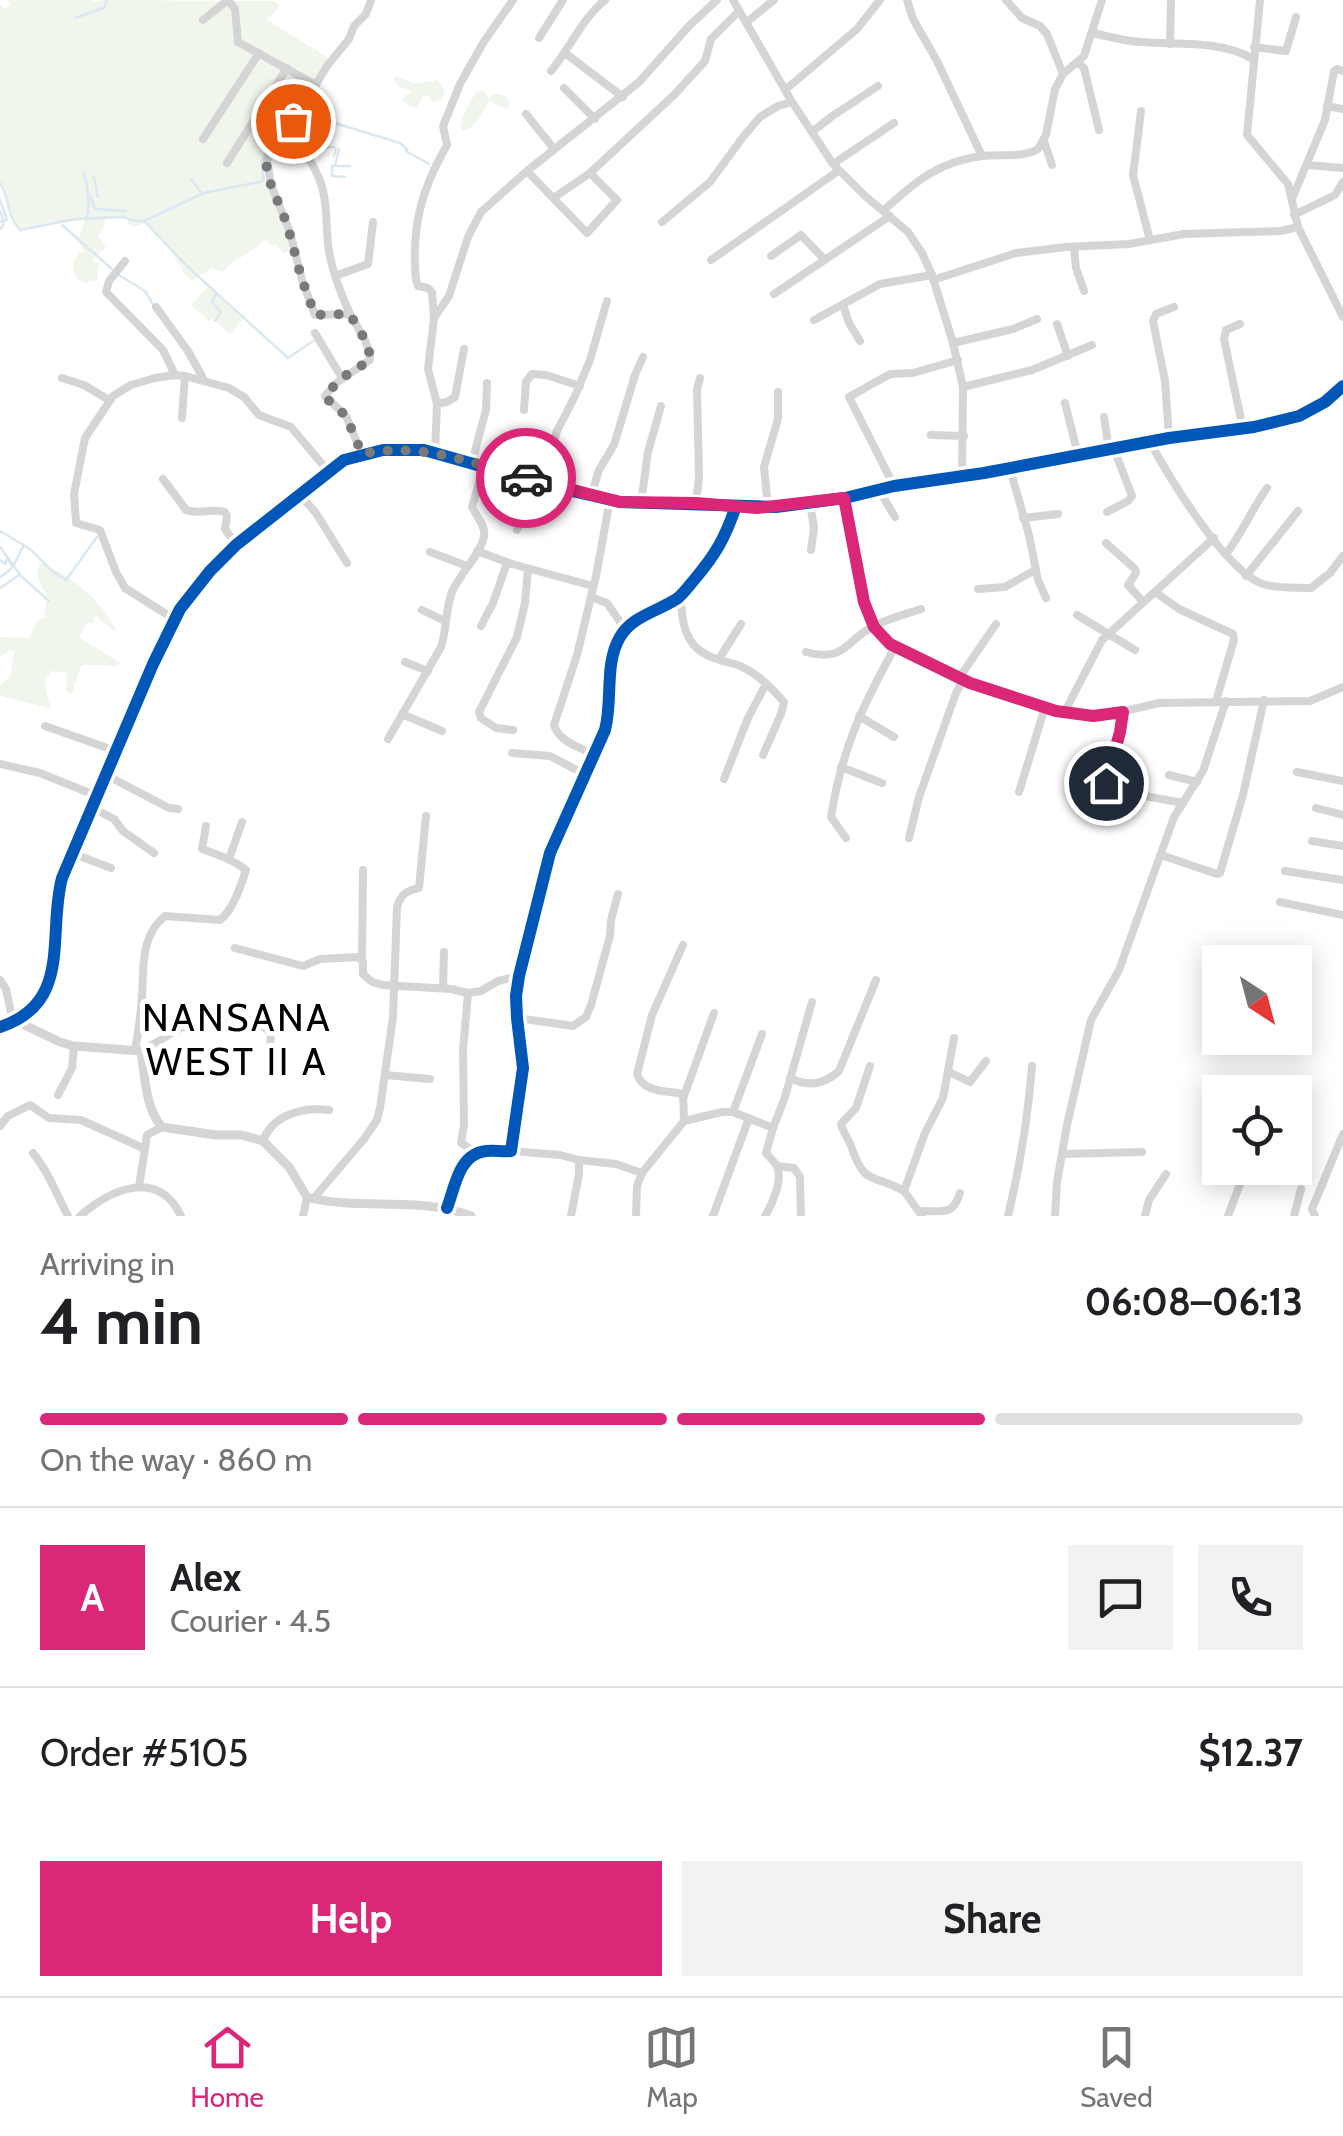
<!DOCTYPE html>
<html lang="en">
<head>
<meta charset="utf-8">
<style>
  body { margin:0; font-family:Cabin,sans-serif; background:#f2f2f2; color:#202124; height:100vh; display:flex; flex-direction:column; font-size:38px; white-space:nowrap }
  * { box-sizing:border-box; margin:0 }
  p { font-size:32px; color:#757577 }
  .icon { flex:none; width:55px; height:55px; fill:none; stroke:currentColor; stroke-width:2; stroke-linecap:round; stroke-linejoin:round }
  .map { position:relative; height:1216px; overflow:hidden }
  .panel { display:flex; flex-direction:column; background:#fff; flex:1 }
  .panel>* { flex:none }
  .needle { width:65px; rotate:144deg }
  .tools { position:absolute; left:1202px; top:945px; display:grid; gap:20px }
  .tools a { display:grid; place-items:center; width:110px; height:110px; border-radius:0px; background:#fff; box-shadow:0 5px 25px #0003; font-size:50px }
  .pin { position:absolute; display:grid; place-items:center; width:85px; height:85px; color:#fff; margin:-42px; border:5px solid #fff; border-radius:50%; box-shadow:0 2px 10px #0007 }
  .courier { position:absolute; display:grid; place-items:center; width:100px; height:100px; margin:-50px; border:8px solid #db2777; border-radius:50%; background:#fff; color:#222; box-shadow:0 2px 12px #0007 }
  .head em { font-style:normal; font-weight:700 }
  .head div { display:flex; flex-direction:column-reverse }
  .head { display:flex; align-items:center; justify-content:space-between; height:170px; padding:0 40px }
  h1 { font-size:65px; font-weight:700; line-height:75px }
  .bar { display:grid; grid-template-columns:repeat(4,1fr); gap:15px 10px; align-content:center; height:120px; padding:0 40px }
  .bar i { height:12px; border-radius:8px; background:#e0e0e0 }
  .bar .active { background:#db2777 }
  .bar p { grid-column:span 4 }
  .line { display:flex; align-items:center; gap:25px; padding:0 40px; border-top:2px solid #e0e0e0 }
  .line div { flex:1 }
  .round { display:grid; place-items:center; flex:none; width:105px; height:105px; border-radius:0px; background:#f2f2f2 }
  .action { display:flex; gap:20px; margin-top:auto; padding:20px 40px }
  .action a { flex:1; height:115px; border-radius:0px; background:#db2777; color:#fff; font-size:40px; font-weight:700; line-height:115px; text-align:center }
  .action a+a { background:#f2f2f2; color:#202124 }
  .menu { display:flex; justify-content:space-around; align-items:center; height:140px; border-top:2px solid #e0e0e0; background:#fff; font-size:28px; color:#757577 }
  .menu a { display:grid; justify-items:center; gap:5px }
  .menu .active { color:#db2777 }
  .map>svg:first-child { display:block }
  .green { fill:#f1f6ed }
  .lines { fill:none; stroke-linecap:round; stroke-linejoin:round }
  .stream { stroke:#dbe8f2; stroke-width:2.5 }
  .minor { stroke:#d5d5d5; stroke-width:8 }
  .tertiary { stroke:#d5d5d5; stroke-width:9 }
  .cycleway-casing { stroke:#fff; stroke-width:19 }
  .cycleway { stroke:#0057b8; stroke-width:12 }
  .done { stroke:#797979; stroke-width:10; stroke-dasharray:0 18 }
  .route { stroke:#db2777; stroke-width:12 }
  .labels { text-anchor:middle; stroke-width:10; stroke-linejoin:round; paint-order:stroke }
  .quarter-label { font-size:38px; letter-spacing:2.5px; fill:#000; stroke:#fff }
</style>
</head>
<body>
<div class="map">
<svg width="1343" height="1216" viewBox="0 0 1343 1216">
  <rect width="100%" height="100%" fill="#fff"/>
  <g class="green">
    <path d="M8,0H92L95,2L106,0L275,1L279,6L275,12L266,19L330,59L263,156L265,182L286,227L290,251L283,253L277,245H269L267,238C254,252 235,258 222,272L212,268L191,281L183,272L168,245L146,223L134,227L128,224V219L124,218L105,219L104,227L98,235L106,248L91,260L100,264L98,267L97,280L88,281L86,284L83,281L78,280C71,269 71,262 80,252L85,253L78,241L85,220L17,229C8,213 9,198 0,183V5L5,9L10,5Z"/>
    <path d="M395,76L416,84L437,80C444,87 447,91 441,100L432,102L429,96L424,95L416,108L410,107L403,100L405,95L411,94L410,91L399,87L393,78Z"/>
    <path d="M482,89L489,99L493,93L506,96L510,104L507,109L489,101C482,112 477,127 463,131L460,127C464,113 469,103 477,91L480,92Z"/>
    <path d="M208,286L243,319L230,334L212,318L210,322L191,305Z"/>
    <path d="M40,563C71,575 101,600 116,630L114,631L95,615L93,623H86L79,637L120,663L114,667L107,665H83L80,669L72,694L65,691L68,673L52,671L44,682L51,709L0,696V685L10,677L14,652L10,650L0,657V637L29,638L37,621L44,618L47,594C38,582 35,577 40,563Z"/>
  </g>
  <g class="lines">
    <g class="stream">
      <path d="M76,18L105,7L106,0"/>
      <path d="M302,110L315,117L400,143L407,149L406,151L429,164"/>
      <path d="M298,121L303,113"/>
      <path d="M283,147L305,152"/>
      <path d="M339,149L335,166H332V176L345,177"/>
      <path d="M308,154L316,148L334,147"/>
      <path d="M334,156L336,148"/>
      <path d="M274,157L288,160L292,150"/>
      <path d="M271,158L282,147L297,123"/>
      <path d="M337,166H350"/>
      <path d="M84,173C88,189 91,203 86,220"/>
      <path d="M94,177L98,197"/>
      <path d="M191,179L200,191L204,193L264,181C261,164 260,155 272,142"/>
      <path d="M0,183C11,201 5,212 20,230L75,219L124,217L130,220L144,221L204,193"/>
      <path d="M89,196L91,197L95,209L126,211"/>
      <path d="M0,200L7,220"/>
      <path d="M0,211L3,220L0,222"/>
      <path d="M145,222L188,267L288,358L316,339"/>
      <path d="M62,225L112,269"/>
      <path d="M0,229L4,224L3,220H6"/>
      <path d="M117,274L145,291L155,308"/>
      <path d="M215,321L221,312L212,302L216,294"/>
      <path d="M0,531L30,549L52,571L66,580L97,537"/>
      <path d="M0,547L21,576L49,601"/>
      <path d="M0,560L5,564L7,559L12,565"/>
      <path d="M0,577C16,568 15,560 24,545"/>
      <path d="M0,588L19,575"/>
    </g>
    <g class="minor">
      <path d="M228,0L235,9L238,42L316,85"/>
      <path d="M733,0L792,102L833,164L864,195L908,232L922,253L932,275L953,343L963,387L962,477"/>
      <path d="M907,0L913,19L937,61L982,156"/>
      <path d="M1006,0L1022,18L1040,26L1047,34L1063,74"/>
      <path d="M1260,0L1247,135L1288,184L1298,227L1343,317"/>
      <path d="M203,20L228,0"/>
      <path d="M747,22L774,0"/>
      <path d="M1093,33C1109,37 1125,41 1141,42C1179,45 1220,40 1253,59"/>
      <path d="M539,38L563,0"/>
      <path d="M1170,44L1171,0"/>
      <path d="M1254,47L1286,51L1296,17"/>
      <path d="M565,53L623,97"/>
      <path d="M1078,63L1084,68L1099,130"/>
      <path d="M551,71C570,48 582,19 605,0"/>
      <path d="M564,88L595,119"/>
      <path d="M785,90L857,29L880,0"/>
      <path d="M1327,106L1343,109"/>
      <path d="M1141,111L1133,175L1150,240"/>
      <path d="M526,114L554,149"/>
      <path d="M812,132L831,117L878,86"/>
      <path d="M203,139L259,53"/>
      <path d="M1044,141L1052,165"/>
      <path d="M309,159C329,190 325,210 328,245C331,269 340,292 350,314"/>
      <path d="M227,163L287,68"/>
      <path d="M833,164L894,123"/>
      <path d="M1307,165L1343,168"/>
      <path d="M527,171L587,233L617,200L590,173"/>
      <path d="M555,197L590,173L675,94L705,61L711,39L739,11"/>
      <path d="M1292,199L1325,120L1334,71L1337,69L1343,71"/>
      <path d="M884,210C915,182 939,161 982,156C1000,154 1023,158 1038,149L1046,135L1055,89L1063,74L1084,56L1102,0"/>
      <path d="M1294,215L1335,195L1343,182"/>
      <path d="M662,222L710,182L743,137L760,117L778,106L792,102"/>
      <path d="M1074,247L1076,268L1084,291"/>
      <path d="M771,256L801,235L824,259"/>
      <path d="M711,260L838,171"/>
      <path d="M125,261L109,281L106,292L163,350L175,375"/>
      <path d="M335,276L368,264L373,222"/>
      <path d="M933,280L1016,253L1066,247L1129,244L1184,234L1281,231L1298,227"/>
      <path d="M774,294L890,216"/>
      <path d="M843,305L849,323L860,341"/>
      <path d="M156,307L188,351L204,380"/>
      <path d="M434,318L449,296L468,237L481,212L527,171L639,82L689,26L717,0"/>
      <path d="M814,320L880,284L932,275"/>
      <path d="M1057,324L1068,356"/>
      <path d="M1240,324L1226,330L1224,339L1243,429"/>
      <path d="M315,333L342,378"/>
      <path d="M953,343L1013,329L1037,319"/>
      <path d="M62,378L84,385L109,400"/>
      <path d="M963,387L1032,370L1092,345"/>
      <path d="M1065,403L1078,455"/>
      <path d="M437,404L447,402L455,397L464,349"/>
      <path d="M524,410L526,382L532,374L546,375L580,386"/>
      <path d="M1104,417L1109,450"/>
      <path d="M182,418L185,376"/>
      <path d="M931,435L964,436"/>
      <path d="M1169,438L1165,381L1153,321L1156,314L1174,307"/>
      <path d="M1150,442C1169,477 1226,572 1263,584C1277,589 1296,587 1311,588L1330,573L1343,556"/>
      <path d="M435,452L437,404L428,369L434,318L432,292L428,288L418,286L416,280C411,228 421,190 447,145L443,126L460,84L483,43L513,0"/>
      <path d="M362,454L346,416L325,396L336,383L370,360V355L365,340L350,314L315,315L302,280L290,232L271,185L267,160L271,150L302,108L327,66L349,39L354,26L366,14L371,0"/>
      <path d="M472,462L486,410L487,383"/>
      <path d="M1010,469L1029,535L1038,580L1046,598"/>
      <path d="M163,479L186,510C199,515 212,508 225,512L227,516L225,529L236,545"/>
      <path d="M541,483L557,431L575,396L590,360L607,301"/>
      <path d="M894,486L849,397L890,374L913,373L958,360"/>
      <path d="M879,490L895,517"/>
      <path d="M299,494L316,513L347,563"/>
      <path d="M591,496L599,470L614,445L635,375L643,357"/>
      <path d="M845,498L864,603L874,627L881,636L904,652L970,683L1057,711L1093,716L1108,715L1159,703L1310,701L1343,687"/>
      <path d="M641,503L648,452L661,406"/>
      <path d="M696,503L699,477L697,389L700,378"/>
      <path d="M810,503L814,528L811,550"/>
      <path d="M768,507L764,467L778,419V392"/>
      <path d="M1107,512L1128,501L1132,496L1114,449"/>
      <path d="M1023,518L1058,514"/>
      <path d="M517,530L534,481"/>
      <path d="M1106,543L1135,569L1136,573L1128,585L1143,602"/>
      <path d="M477,551L512,564L593,586"/>
      <path d="M430,552L467,566"/>
      <path d="M1226,554C1242,533 1252,509 1267,488"/>
      <path d="M1246,576L1298,511"/>
      <path d="M978,589L1005,587L1035,570"/>
      <path d="M1155,592L1179,609L1233,634L1234,640L1216,701"/>
      <path d="M681,595C681,619 684,645 709,656C719,661 730,662 740,666C757,673 772,688 784,702L781,714L763,755"/>
      <path d="M591,597L607,603L625,629"/>
      <path d="M422,610L445,621"/>
      <path d="M1077,615L1135,650"/>
      <path d="M174,619L125,588L116,572L100,530L76,523L74,494L85,438L113,396L131,385L155,378L175,375L185,376L229,388L244,397L259,415L291,427L328,471"/>
      <path d="M481,626L493,603L507,563"/>
      <path d="M806,652C847,663 845,639 876,625C890,618 906,614 921,609"/>
      <path d="M719,659L741,624"/>
      <path d="M405,662L428,671"/>
      <path d="M959,678L996,624"/>
      <path d="M1123,712L1120,732L1106,783L1129,793L1183,803"/>
      <path d="M1064,713L1102,640L1214,538"/>
      <path d="M402,714L442,731"/>
      <path d="M859,716L894,737"/>
      <path d="M45,726L116,751"/>
      <path d="M513,730L496,728L481,718L479,712L517,637L525,603L528,569"/>
      <path d="M388,739L441,647C447,629 445,611 452,592C460,573 480,556 484,536C486,526 476,516 472,507L484,466"/>
      <path d="M512,753L550,756L586,775"/>
      <path d="M593,754C578,747 559,741 554,725L577,655L596,576L610,500"/>
      <path d="M0,764L40,773L97,796"/>
      <path d="M841,767L882,783"/>
      <path d="M1297,772L1343,781"/>
      <path d="M106,775L169,808L178,809"/>
      <path d="M1169,775L1197,782"/>
      <path d="M724,779L748,718L766,684"/>
      <path d="M1019,792L1045,707"/>
      <path d="M93,808L114,819L123,831L154,853"/>
      <path d="M1316,808L1343,815"/>
      <path d="M846,838L831,817C842,748 862,707 895,647"/>
      <path d="M909,838L919,797L956,693L963,680"/>
      <path d="M1312,841L1343,846"/>
      <path d="M74,854L111,868"/>
      <path d="M1161,855L1217,874L1220,873L1243,795L1264,700"/>
      <path d="M229,859L242,822"/>
      <path d="M1285,871L1343,880"/>
      <path d="M1280,902L1343,915"/>
      <path d="M683,945L652,1015L637,1074C644,1094 667,1090 683,1094L684,1121"/>
      <path d="M235,948L303,966L320,959L358,957L363,961V974L372,982L383,985L451,989L468,993L481,991L498,981L519,976"/>
      <path d="M362,958L363,870"/>
      <path d="M0,980L6,989L13,1022"/>
      <path d="M443,988L444,952"/>
      <path d="M468,993L463,1051L464,1125L461,1143L479,1154"/>
      <path d="M517,1018L573,1026L586,1017L591,1005L610,936L611,920L618,894"/>
      <path d="M135,1051C138,1033 141,1015 142,996C144,967 140,936 165,916L220,920C233,910 241,886 246,870C233,859 218,855 202,849L206,826"/>
      <path d="M141,1051C179,1031 207,1003 251,1021C260,1025 265,1026 271,1034L269,1059"/>
      <path d="M870,1066L856,1108L841,1124C843,1132 848,1138 851,1146C865,1187 872,1173 904,1191"/>
      <path d="M949,1072L970,1082L986,1061"/>
      <path d="M385,1075L430,1079"/>
      <path d="M790,1078C808,1087 824,1085 839,1071L876,980"/>
      <path d="M58,1095L72,1068L74,1046"/>
      <path d="M684,1096L714,1013"/>
      <path d="M733,1112L762,1034"/>
      <path d="M1295,1112L1303,1105"/>
      <path d="M0,1126L8,1116L30,1105L49,1118L81,1120L143,1148"/>
      <path d="M263,1141C273,1114 303,1107 329,1110"/>
      <path d="M511,1151L560,1155L579,1160V1174L571,1216"/>
      <path d="M33,1153C48,1171 57,1195 68,1216"/>
      <path d="M1063,1154L1142,1152"/>
      <path d="M579,1160L616,1164L642,1173"/>
      <path d="M777,1166L794,1168L800,1177L801,1216"/>
      <path d="M139,1187L147,1135L162,1127"/>
      <path d="M313,1199L364,1139L377,1120L380,1108L393,1017L397,907C401,894 406,891 419,888L426,816"/>
      <path d="M447,1208C455,1188 458,1154 486,1151C494,1150 503,1152 511,1151L523,1068L517,1018L516,996L519,976L550,853L605,730C613,700 604,664 620,637C632,616 659,611 678,598C684,593 689,586 694,580C716,554 725,538 736,506"/>
      <path d="M921,1211C943,1211 953,1216 960,1193"/>
      <path d="M80,1216C111,1189 158,1168 181,1216"/>
      <path d="M303,1216L307,1197"/>
      <path d="M636,1216L637,1186L642,1173L684,1121L722,1112H733L773,1128L785,1097L812,1002"/>
      <path d="M713,1216L749,1118"/>
      <path d="M765,1216C772,1205 783,1180 777,1166C774,1161 769,1157 766,1153L773,1128"/>
      <path d="M922,1216L904,1191L925,1133L943,1098L954,1038"/>
      <path d="M1008,1216C1020,1167 1028,1116 1032,1066"/>
      <path d="M1055,1216L1057,1182L1067,1125L1091,1020L1119,970L1174,817L1203,771L1226,701"/>
      <path d="M1145,1216L1149,1200L1166,1174"/>
      <path d="M1228,1216L1246,1168"/>
      <path d="M1294,1216L1301,1189"/>
      <path d="M1315,1216L1312,1209L1343,1134"/>
    </g>
    <g class="tertiary">
      <path d="M16,1021L60,1042L74,1046L141,1051C145,1075 145,1108 162,1127L216,1135H242L263,1141L289,1167L307,1197C359,1211 421,1196 471,1216"/>
      <path d="M0,1027C73,1003 47,935 62,878L153,664L180,609L210,571L236,545L344,460L383,450H424L555,487L620,502L776,507L845,498L894,486L984,473L1169,438L1254,427L1299,416L1325,402L1343,386"/>
    </g>
    <defs>
      <g id="cycleway">
        <path d="M0,1027C73,1003 47,935 62,878L153,664L180,609L210,571L236,545L344,460L383,450H424L555,487L620,502L776,507L845,498L894,486L984,473L1169,438L1254,427L1299,416L1325,402L1343,386"/>
        <path d="M447,1208C455,1188 458,1154 486,1151C494,1150 503,1152 511,1151L523,1068L517,1018L516,996L519,976L550,853L605,730C613,700 604,664 620,637C632,616 659,611 678,598C684,593 689,586 694,580C716,554 725,538 736,506"/>
      </g>
    </defs>
    <use href="#cycleway" class="cycleway-casing"/>
    <use href="#cycleway" class="cycleway"/>
  </g>
  <g class="lines">
    <path class="done" d="M293,121L271,150L266,164L271,185L287,224L302,280L315,315L350,314C357,328 370,343 370,360L342,378L326,394V398L346,416L362,454C422,442 469,462 526,478"/>
    <path class="route" d="M526,478L620,502L696,503L757,508L844,498L864,602L874,627L890,644L970,683L1056,711L1093,716L1123,712L1120,732L1106,783"/>
  </g>
  <g class="labels">
    <g class="quarter-label">
      <text x="237" y="1031">NANSANA<tspan x="237" dy="44">WEST II A</tspan></text>
    </g>
  </g>
</svg>
<div class="tools">
<a><svg class="needle" viewBox="-14 -14 28 28"><path d="M0-13l5 13h-10z" fill="#e53935"/><path d="M0 13l5-13h-10z" fill="#757577"/></svg></a>
<a><svg class="icon" aria-label="locate" viewBox="0 0 24 24"><circle cx="12" cy="12" r="6"/><path d="M12 2v4M12 18v4M2 12h4M18 12h4"/></svg></a>
</div>
<div class="pin" style="left:293px;top:121px;background:#ea580c"><svg class="icon" aria-label="bag" viewBox="0 0 24 24"><path d="M5 8h14l-1 12H6zM9 8a3 3 0 0 1 6 0"/></svg></div>
<div class="pin" style="left:1106px;top:783px;background:#1f2937"><svg class="icon" aria-label="home" viewBox="0 0 24 24"><path d="M3 11l9-7 9 7M6 9v11h12V9"/></svg></div>
<div class="courier" style="left:526px;top:478px"><svg class="icon" aria-label="car" viewBox="0 0 24 24"><path d="M5 17H2v-5l4-1 3-4h7l3 4 3 1v5h-3M9 17h6M6 11h13"/><circle cx="7" cy="17" r="2"/><circle cx="17" cy="17" r="2"/></svg></div>
</div>
<section class="panel">
<div class="head"><div><h1>4 min</h1><p>Arriving in</p></div><em>06:08–06:13</em></div>
<div class="bar"><i class="active"></i><i class="active"></i><i class="active"></i><i></i><p>On the way · 860 m</p></div>
<div class="line" style="height:180px"><b class="round" style="background:#db2777;color:#fff">A</b><div><b>Alex</b><p>Courier · 4.5</p></div><a class="round"><svg class="icon" aria-label="chat" viewBox="0 0 24 24"><path d="M4 5h16v11H9l-5 4z"/></svg></a><a class="round"><svg class="icon" aria-label="phone" viewBox="0 0 24 24"><path d="M5 4h4l2 5-3 2q2 4 5 5l2-3 5 2v4C11 20 4 13 5 4z"/></svg></a></div>
<div class="line" style="height:130px"><div>Order #5105</div><b>$12.37</b></div>
<div class="action"><a>Help</a><a>Share</a></div>
</section>
<nav class="menu">
<a class="active"><svg class="icon" aria-label="home" viewBox="0 0 24 24"><path d="M3 11l9-7 9 7M6 9v11h12V9"/></svg>Home</a>
<a><svg class="icon" aria-label="map" viewBox="0 0 24 24"><path d="M3 6l6-2 6 2 6-2v14l-6 2-6-2-6 2zM9 4v14M15 6v14"/></svg>Map</a>
<a><svg class="icon" aria-label="saved" viewBox="0 0 24 24"><path d="M7 4h10v16l-5-4-5 4z"/></svg>Saved</a>
</nav>
</body>
</html>
